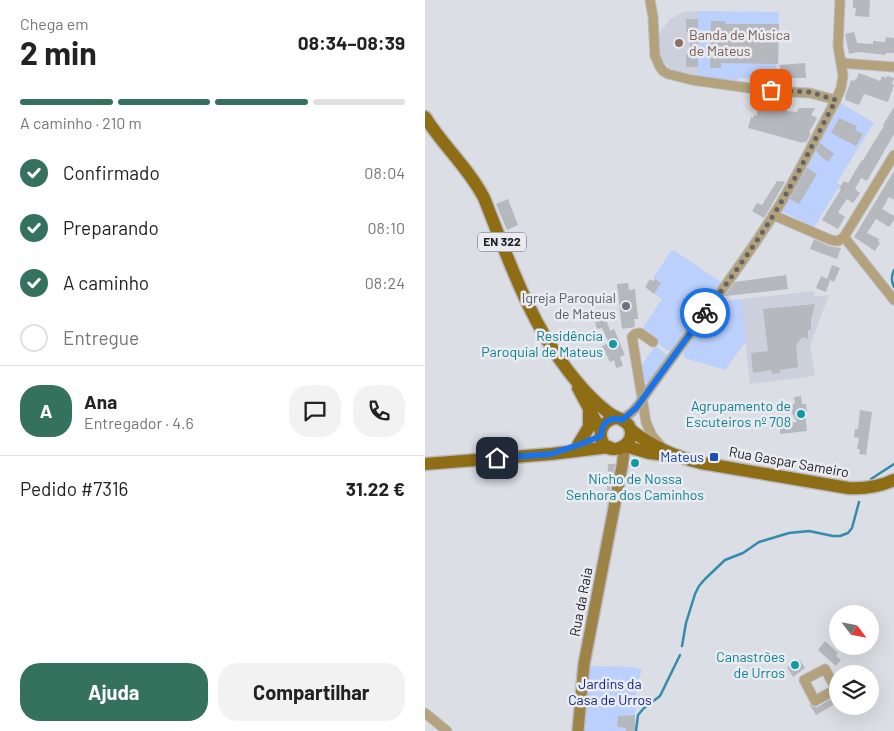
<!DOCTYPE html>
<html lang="pt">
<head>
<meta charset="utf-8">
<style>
  body { margin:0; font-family:Barlow,sans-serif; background:#f2f2f2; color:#222; height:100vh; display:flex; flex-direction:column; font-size:19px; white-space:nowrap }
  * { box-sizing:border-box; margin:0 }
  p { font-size:16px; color:#767676 }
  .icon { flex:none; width:28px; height:28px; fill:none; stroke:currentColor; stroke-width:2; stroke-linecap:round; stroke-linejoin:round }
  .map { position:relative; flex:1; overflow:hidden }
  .details { display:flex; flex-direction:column; background:#fff; width:425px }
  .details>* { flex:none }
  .needle { width:32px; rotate:122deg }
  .controls { position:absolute; left:404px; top:605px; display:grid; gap:10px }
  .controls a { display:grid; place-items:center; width:50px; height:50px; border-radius:50%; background:#fff; box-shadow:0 5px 20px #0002; font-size:25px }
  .pin { position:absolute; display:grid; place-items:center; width:42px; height:42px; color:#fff; margin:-21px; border-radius:10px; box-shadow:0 2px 8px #0006 }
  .courier { position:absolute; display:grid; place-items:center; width:50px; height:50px; margin:-25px; border:4px solid #1a73e8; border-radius:50%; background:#fff; color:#222; box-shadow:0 1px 6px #0007 }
  .head em { font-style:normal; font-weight:700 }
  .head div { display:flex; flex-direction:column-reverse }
  .head { display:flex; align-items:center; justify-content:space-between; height:85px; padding:0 20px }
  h1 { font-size:32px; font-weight:700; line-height:38px }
  .bar { display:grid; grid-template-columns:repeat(4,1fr); gap:8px 5px; align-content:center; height:60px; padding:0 20px }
  .bar i { height:6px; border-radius:4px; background:#e0e0e0 }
  .bar .selected { background:#34725e }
  .bar p { grid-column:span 4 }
  .line { display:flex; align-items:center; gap:12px; padding:0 20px; border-top:1px solid #e0e0e0 }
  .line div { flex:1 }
  .round { display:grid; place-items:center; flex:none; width:52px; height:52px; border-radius:20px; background:#f2f2f2 }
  ol { padding:0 20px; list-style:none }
  li { display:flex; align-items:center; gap:15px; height:55px }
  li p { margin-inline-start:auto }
  li .icon { padding:5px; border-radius:50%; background:#34725e; color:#fff; stroke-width:4 }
  li:last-child { color:#767676 }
  li i { width:28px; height:28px; border:2px solid #e0e0e0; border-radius:50% }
  .action { display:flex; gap:10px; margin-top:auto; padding:10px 20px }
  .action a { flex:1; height:58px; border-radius:20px; background:#34725e; color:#fff; font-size:20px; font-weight:700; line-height:58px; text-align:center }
  .action a+a { background:#f2f2f2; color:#222 }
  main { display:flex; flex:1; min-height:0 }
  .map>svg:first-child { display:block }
  .built { fill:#cbd0dc }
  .green { fill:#bbd0fd }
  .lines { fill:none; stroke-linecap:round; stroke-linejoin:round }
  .stream { stroke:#348bac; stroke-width:2.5 }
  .building { fill:#b5b8bd }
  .street-casing { stroke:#babcc2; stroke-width:11 }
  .secondary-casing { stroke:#babcc2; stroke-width:14 }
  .primary-casing { stroke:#babcc2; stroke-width:15 }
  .street { stroke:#b3a27b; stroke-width:9 }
  .secondary { stroke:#9e8347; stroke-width:11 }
  .primary { stroke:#8e6d15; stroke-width:12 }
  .done { stroke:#636468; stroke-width:5; stroke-dasharray:0 9 }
  .route { stroke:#1a73e8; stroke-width:6 }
  .education-dot { fill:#8d6e63; stroke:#e9ebf1; stroke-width:2 }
  .worship-dot { fill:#6b7280; stroke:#e9ebf1; stroke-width:2 }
  .culture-dot { fill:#0f9aa8; stroke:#e9ebf1; stroke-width:2 }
  .transit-dot { fill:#1a4fb4; stroke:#e9ebf1; stroke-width:2 }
  .labels { text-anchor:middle; stroke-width:5; stroke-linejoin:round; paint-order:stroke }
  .shield { fill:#e9ebf1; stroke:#5e5f62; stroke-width:1 }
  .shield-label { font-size:12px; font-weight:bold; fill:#222325 }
  .education-label { font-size:14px; fill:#785e54; stroke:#e9ebf1; text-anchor:start }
  .worship-label { font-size:14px; fill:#5b616d; stroke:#e9ebf1; text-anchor:end }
  .culture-label { font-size:14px; fill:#0d838f; stroke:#e9ebf1; text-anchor:end }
  .transit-label { font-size:14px; fill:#164399; stroke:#e9ebf1; text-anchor:end }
  .street-label { font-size:14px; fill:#222325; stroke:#e9ebf1 }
  .park-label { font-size:14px; fill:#102682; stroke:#e9ebf1 }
</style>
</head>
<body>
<main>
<section class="details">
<div class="head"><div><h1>2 min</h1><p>Chega em</p></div><em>08:34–08:39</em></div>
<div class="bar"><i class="selected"></i><i class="selected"></i><i class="selected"></i><i></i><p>A caminho · 210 m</p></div>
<ol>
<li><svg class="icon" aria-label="check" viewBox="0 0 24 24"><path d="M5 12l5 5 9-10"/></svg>Confirmado<p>08:04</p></li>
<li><svg class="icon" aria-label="check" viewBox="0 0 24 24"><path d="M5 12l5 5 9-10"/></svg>Preparando<p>08:10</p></li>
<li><svg class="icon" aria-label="check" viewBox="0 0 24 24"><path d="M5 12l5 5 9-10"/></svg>A caminho<p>08:24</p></li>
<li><i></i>Entregue</li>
</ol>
<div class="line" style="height:90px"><b class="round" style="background:#34725e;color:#fff">A</b><div><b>Ana</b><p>Entregador · 4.6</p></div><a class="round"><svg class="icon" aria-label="chat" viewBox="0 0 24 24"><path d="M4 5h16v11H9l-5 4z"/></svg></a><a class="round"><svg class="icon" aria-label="phone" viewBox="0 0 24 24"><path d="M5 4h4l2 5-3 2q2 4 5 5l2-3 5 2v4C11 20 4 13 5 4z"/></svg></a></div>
<div class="line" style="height:65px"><div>Pedido #7316</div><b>31.22 €</b></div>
<div class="action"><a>Ajuda</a><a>Compartilhar</a></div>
</section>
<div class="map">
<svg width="469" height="731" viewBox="0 0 469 731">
  <rect width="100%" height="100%" fill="#dbdee4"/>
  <g class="built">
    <path d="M273,11V41L276,42V45L273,46V76L255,73L244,68L236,58L232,45L234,35L236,31L245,19L259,12Z"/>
    <path d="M389,291L390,297L404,295L385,345L390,376L325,384L316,299Z"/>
  </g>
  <g class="green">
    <path d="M273,11L354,12L353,64H351V79L314,78L313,82L273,76V49L269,46L275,45L276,42L269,41L273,37Z"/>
    <path d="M416,103L449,123L412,182L415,185L389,227L354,210Z"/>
    <path d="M246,251H250L296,282L247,353L215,332L237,299L229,294L236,283L228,278Z"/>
    <path d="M316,299L321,341L300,370L263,359L259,357L258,354L260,348L293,302Z"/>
    <path d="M230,346L244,356L225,382L222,383L218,381L216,366Z"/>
    <path d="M164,666L209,667L217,670L212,684L210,715L193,716L192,727L201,728V731H159L160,690Z"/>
  </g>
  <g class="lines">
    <g class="stream">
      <path d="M469,270C466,276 466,281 469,287"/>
      <path d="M446,479L469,464"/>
      <path d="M257,646L261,623L270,594L274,586L280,579L300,560L318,553L334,542L364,533L384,531L408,536H415L423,533L427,528L434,502"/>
      <path d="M211,731L213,715L219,708L235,696L255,655"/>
    </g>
  </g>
  <g class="building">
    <path d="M428,0H445L444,17L430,16L431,8H428Z"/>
    <path d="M261,19H273V67H261V54H265V32H261Z"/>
    <path d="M286,21H300V24H354L353,64L296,63V68H285Z"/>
    <path d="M429,32L432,43L448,44V41L460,42L461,37L469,38V53H461V55L433,52L424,54L420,34Z"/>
    <path d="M380,63L381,78H356L355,65Z"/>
    <path d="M434,73L455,81L457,76L461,78L462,76L469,78L467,84L469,85L463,102L439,94L434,105L420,100L421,97H420L426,80L429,81L430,79L431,80Z"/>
    <path d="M359,99L362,111L372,112L374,108H390L386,115L392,118L384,133H386L381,143L379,141L378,143L323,128L326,117L328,118L329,115L332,116V107H354Z"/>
    <path d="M469,107V134L442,181L436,178L430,189L435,193L428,203L422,199L413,212L420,217L413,229L397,220L416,189L414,188L419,181L423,183L437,160H438L459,126L458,125Z"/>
    <path d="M414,118L432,126L430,130L438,134L431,146L406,133Z"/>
    <path d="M395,143L409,154L403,162L393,154L394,153L391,151Z"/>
    <path d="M382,168L392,174L374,204L365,199Z"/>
    <path d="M469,171V200L464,197L457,209L469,216V220L464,227L451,219L442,233L454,239L453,241L455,243L450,251L429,237Z"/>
    <path d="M352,181L360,182L339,218L327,211L332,203L337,205Z"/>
    <path d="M83,199L93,225L82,230L71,204Z"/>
    <path d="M389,239L404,246L416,248L412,259L385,249Z"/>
    <path d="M407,265L415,268L409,282L405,280L401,292L391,288L396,276L402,279Z"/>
    <path d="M361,275L363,289L300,296L310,282Z"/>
    <path d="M225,279L228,281L230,279L236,283L229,294L220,287Z"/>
    <path d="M203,283L204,290L210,289L213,319H209L210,327L197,329L192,284Z"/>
    <path d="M390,304L386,319V330H383V339L377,337L371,345L373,367L355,370V373L347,374L346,370L328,373L326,353L343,351L338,309Z"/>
    <path d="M181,319L185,331L189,329L200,355L195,357L198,366L191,368L189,360L185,362L177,346L184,343L177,328L172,329L170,322Z"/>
    <path d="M376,396L377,404H381L382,412H380L382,431L355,434V423L372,422L366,411V407L370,403L369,397Z"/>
    <path d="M435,410L447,412L441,455L434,454L435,449H432L434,438L429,437L430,429H433Z"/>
    <path d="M183,464H190L181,507L182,490Z"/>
    <path d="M400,641L413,653L411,656L416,660L411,666L393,650Z"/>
    <path d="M375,660L380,668L368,677L362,667Z"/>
    <path d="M412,695V703L391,715L384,704L389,707H393Z"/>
    <path d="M210,715V731H201V728L192,727L193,716Z"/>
  </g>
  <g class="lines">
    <defs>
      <g id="street">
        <path d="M225,0L228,17L230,56L235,67L238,71L243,74L267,80L345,91L385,93L411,100"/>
        <path d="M416,63L469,67"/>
        <path d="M348,215L406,240L413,241L419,237L469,155"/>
        <path d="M419,237L469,300"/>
        <path d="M228,342L215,333L210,334L207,337L221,422L227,436L236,446"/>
        <path d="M197,419L207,412L214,404C258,340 308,280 349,214C372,178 390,138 411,100L416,88L418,75L413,46L415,0"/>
        <path d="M400,669L411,689L390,701L379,680Z"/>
        <path d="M0,713L22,731"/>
      </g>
      <path id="secondary" d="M153,731L159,664L198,461L199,446"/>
      <g id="primary">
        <path d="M0,117C18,146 43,167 59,198C83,258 104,321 144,372C155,386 172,405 187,415C194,419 202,420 205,428C209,438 201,448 190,449C171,450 170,419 193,418"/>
        <path d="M153,388L176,431"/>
        <path d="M206,430C226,446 251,457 276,463L423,488C440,489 454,487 469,480"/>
        <path d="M153,445L164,427V411"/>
        <path d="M200,446L224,453L241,455"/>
        <path d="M0,464L126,454L184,447"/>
      </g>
    </defs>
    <use href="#street" class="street-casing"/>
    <use href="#secondary" class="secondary-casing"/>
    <use href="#primary" class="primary-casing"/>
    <use href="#street" class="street"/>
    <use href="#secondary" class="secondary"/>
    <use href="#primary" class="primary"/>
  </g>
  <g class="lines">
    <path class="done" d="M280,313C307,276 335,239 358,199C377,167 393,133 411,100L385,92L346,90"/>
    <path class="route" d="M72,458L126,454L153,445L176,436C176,423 185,416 197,420L211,408L280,313"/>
  </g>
  <circle class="education-dot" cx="254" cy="43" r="5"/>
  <circle class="worship-dot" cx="201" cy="306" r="5"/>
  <g class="culture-dot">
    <circle cx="188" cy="344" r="5"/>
    <circle cx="376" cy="414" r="5"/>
    <circle cx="210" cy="463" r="5"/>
    <circle cx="370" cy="665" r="5"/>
  </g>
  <rect class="transit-dot" x="284" y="452" width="10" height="10" rx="2.5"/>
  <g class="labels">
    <rect class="shield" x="53" y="232.5" width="48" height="19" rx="4"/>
    <g class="shield-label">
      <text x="77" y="246">EN 322</text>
    </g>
    <g class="education-label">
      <text x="264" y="40">Banda de Música<tspan x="264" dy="16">de Mateus</tspan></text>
    </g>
    <g class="worship-label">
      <text x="191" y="303">Igreja Paroquial<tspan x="191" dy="16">de Mateus</tspan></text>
    </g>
    <g class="culture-label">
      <text x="178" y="341">Residência<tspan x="178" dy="16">Paroquial de Mateus</tspan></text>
      <text x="366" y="411">Agrupamento de<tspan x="366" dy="16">Escuteiros nº 708</tspan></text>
      <text x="210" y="484" text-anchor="middle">Nicho de Nossa<tspan x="210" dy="16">Senhora dos Caminhos</tspan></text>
      <text x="360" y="662">Canastrões<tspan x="360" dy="16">de Urros</tspan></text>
    </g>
    <g class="transit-label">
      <text x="279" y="462">Mateus</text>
    </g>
    <g class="street-label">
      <text transform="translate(364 462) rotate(10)" y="5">Rua Gaspar Sameiro</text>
      <text transform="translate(156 602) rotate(-79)" y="5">Rua da Raia</text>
    </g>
    <g class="park-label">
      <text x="185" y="689">Jardins da<tspan x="185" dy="16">Casa de Urros</tspan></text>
    </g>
  </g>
</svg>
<div class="controls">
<a><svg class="needle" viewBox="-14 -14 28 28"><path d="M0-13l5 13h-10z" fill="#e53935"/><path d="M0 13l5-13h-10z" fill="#767676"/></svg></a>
<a><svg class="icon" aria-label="layers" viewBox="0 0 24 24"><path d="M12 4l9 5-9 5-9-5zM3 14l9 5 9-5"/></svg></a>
</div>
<div class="pin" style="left:346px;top:90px;background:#ea580c"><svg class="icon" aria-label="bag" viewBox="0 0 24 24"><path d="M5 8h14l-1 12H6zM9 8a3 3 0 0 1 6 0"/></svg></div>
<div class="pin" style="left:72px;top:458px;background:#1f2937"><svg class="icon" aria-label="home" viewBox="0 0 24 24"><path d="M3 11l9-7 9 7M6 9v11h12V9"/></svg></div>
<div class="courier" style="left:280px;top:313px"><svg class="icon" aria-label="bike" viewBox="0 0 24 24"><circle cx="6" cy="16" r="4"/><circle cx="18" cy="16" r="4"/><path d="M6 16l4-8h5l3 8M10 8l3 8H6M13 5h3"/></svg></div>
</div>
</main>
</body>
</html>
